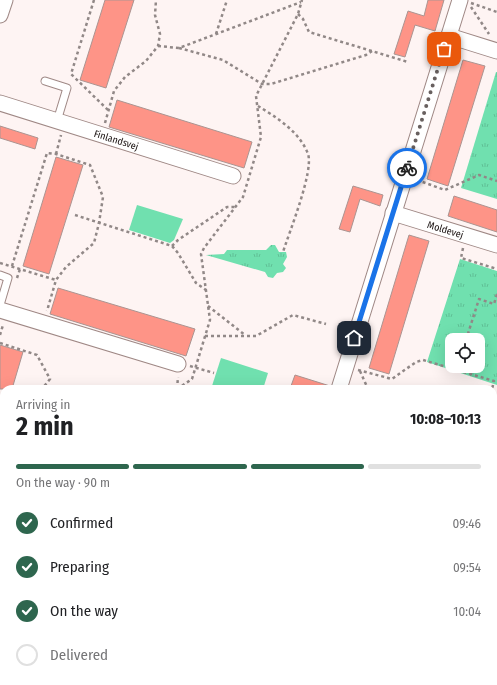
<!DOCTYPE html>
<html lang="en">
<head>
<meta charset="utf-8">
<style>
  body { margin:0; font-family:"Fira Sans Condensed",sans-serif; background:#f6f6f6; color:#202124; height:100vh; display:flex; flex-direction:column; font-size:15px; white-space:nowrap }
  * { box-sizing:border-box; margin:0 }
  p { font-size:13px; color:#757577 }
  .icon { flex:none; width:22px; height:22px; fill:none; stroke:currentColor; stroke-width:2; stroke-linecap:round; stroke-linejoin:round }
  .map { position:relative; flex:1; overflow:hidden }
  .details { position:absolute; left:0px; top:385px; width:497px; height:300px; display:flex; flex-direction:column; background:#fff; border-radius:12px 12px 0 0; box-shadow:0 4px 16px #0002 }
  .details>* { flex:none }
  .controls { position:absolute; left:445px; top:333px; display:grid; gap:8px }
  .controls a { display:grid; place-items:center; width:40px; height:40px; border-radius:8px; background:#fff; box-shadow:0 4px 16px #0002; font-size:20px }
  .pin { position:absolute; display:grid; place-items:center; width:34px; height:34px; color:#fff; margin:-17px; border-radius:8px; box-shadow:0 2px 6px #0006 }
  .courier { position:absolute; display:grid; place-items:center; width:40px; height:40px; margin:-20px; border:3px solid #1a73e8; border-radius:50%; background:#fff; color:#222; box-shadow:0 1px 5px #0007 }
  .head em { font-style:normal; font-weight:700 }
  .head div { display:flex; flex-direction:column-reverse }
  .head { display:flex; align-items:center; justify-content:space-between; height:68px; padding:0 16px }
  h1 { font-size:26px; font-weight:700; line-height:30px }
  .bar { display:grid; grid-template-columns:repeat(4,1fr); gap:6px 4px; align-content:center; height:48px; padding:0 16px }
  .bar i { height:5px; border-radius:3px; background:#e0e0e0 }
  .bar .selected { background:#2e664e }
  .bar p { grid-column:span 4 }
  ol { padding:0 16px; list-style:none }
  li { display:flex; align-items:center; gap:12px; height:44px }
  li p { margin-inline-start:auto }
  li .icon { padding:4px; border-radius:50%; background:#2e664e; color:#fff; stroke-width:4 }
  li:last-child { color:#757577 }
  li i { width:22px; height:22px; border:2px solid #e0e0e0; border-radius:50% }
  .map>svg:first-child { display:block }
  .green { fill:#70e0af }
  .park { fill:url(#park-tufts); fill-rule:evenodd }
  .building { fill:#fe9487; stroke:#ab9491 }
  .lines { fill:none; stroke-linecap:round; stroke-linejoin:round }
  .service-casing { stroke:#9f8885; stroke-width:9 }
  .minor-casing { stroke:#9f8885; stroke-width:17 }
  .path { stroke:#918887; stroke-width:2.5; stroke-dasharray:3 3; stroke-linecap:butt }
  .service { stroke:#fff; stroke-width:7 }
  .minor { stroke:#fff; stroke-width:15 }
  .done { stroke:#68605f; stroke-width:4; stroke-dasharray:0 7.2 }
  .route { stroke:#1a73e8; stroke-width:5 }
  .labels { text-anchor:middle; stroke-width:4; stroke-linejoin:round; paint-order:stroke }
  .street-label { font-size:10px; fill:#18100f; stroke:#fef4f3 }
</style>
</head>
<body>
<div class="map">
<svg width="497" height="685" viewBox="0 0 497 685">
  <defs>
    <pattern id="park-tufts" width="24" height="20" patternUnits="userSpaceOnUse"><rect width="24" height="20" fill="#70e0af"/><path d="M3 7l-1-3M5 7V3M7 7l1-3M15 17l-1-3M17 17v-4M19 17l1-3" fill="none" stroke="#60bf95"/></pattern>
  </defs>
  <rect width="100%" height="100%" fill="#fef4f3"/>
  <g class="green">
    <path d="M137,205L183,219L174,240L170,243L129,230Z"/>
    <path d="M221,358L268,373L263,389H211Z"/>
  </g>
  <g class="park">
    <path d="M496,72H497V199L461,188Z"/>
    <path d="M271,245H275L279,252H286L287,257L283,264L286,268L283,272L277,273L273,278L268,277L265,272L206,255L224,254L227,250H266Z"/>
    <path d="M460,259L497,271V385L427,362ZM452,340H478V366H452Z"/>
  </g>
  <g class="building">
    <path d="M105,0H134L106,88L80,80Z"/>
    <path d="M428,0H444L435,31L415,25L405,57L394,54L408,11L424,16Z"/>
    <path d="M463,60L485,66L448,186L427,179Z"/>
    <path d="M117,100L252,142L244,168L109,127Z"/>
    <path d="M0,126L38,138L35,149L0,138Z"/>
    <path d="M56,157L83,165L49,274L23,266Z"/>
    <path d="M353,186L383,195L380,206L360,199L350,232L339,229Z"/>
    <path d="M454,196L497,210V232L448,216Z"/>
    <path d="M409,235L429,241L389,374L369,368Z"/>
    <path d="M58,288L195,329L186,356L50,314Z"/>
    <path d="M0,345L23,352L12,389H0Z"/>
    <path d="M295,375L330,386V389H301L291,386Z"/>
  </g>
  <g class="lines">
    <defs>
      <g id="service">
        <path d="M45,81L67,88L57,121"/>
        <path d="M0,275L8,278L0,305"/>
      </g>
      <g id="minor">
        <path d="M0,15L5,0"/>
        <path d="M449,36L497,51"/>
        <path id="s1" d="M0,103L233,176"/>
        <path id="s2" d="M393,213L497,245"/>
        <path d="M0,310L178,364"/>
        <path d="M339,389L460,0"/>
        <path d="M0,513L4,514"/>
        <path d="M249,685L250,681"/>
      </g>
    </defs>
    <use href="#service" class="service-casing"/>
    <use href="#minor" class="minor-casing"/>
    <g class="path">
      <path d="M94,0L71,74L108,110"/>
      <path d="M471,3L497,12"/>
      <path d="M471,7L489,34"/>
      <path d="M298,14L303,19L309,32L408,62"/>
      <path d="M216,34L227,0"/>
      <path d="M158,46L179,48L301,2"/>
      <path d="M179,48L223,60L262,84H271L366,55L372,51"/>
      <path d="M258,106C276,117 300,132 308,154C314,171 289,233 283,252"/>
      <path d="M105,123L114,91L125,77L146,61L158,46L160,34L155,15L156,0"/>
      <path d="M56,154L61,135"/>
      <path d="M417,180L445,190L479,175L497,181"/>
      <path d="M75,215L172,246L178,253L196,283L206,290"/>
      <path d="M172,246L178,240L227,207H235"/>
      <path d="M463,248L461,258L497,269"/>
      <path d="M0,263L56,280"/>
      <path d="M12,266L47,153L56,154L90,165L103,197L99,223L94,243L66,267L56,280L47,311"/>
      <path d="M17,278L20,269"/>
      <path d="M208,306L245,335"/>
      <path d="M0,335L3,325"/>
      <path d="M205,336H256L293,315L326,324"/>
      <path d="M466,340L479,299L494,304L497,294"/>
      <path d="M0,343L37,355L50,379L42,389"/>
      <path d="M190,366L214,373"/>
      <path d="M358,370L392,379L416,362L423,360L494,381L492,389"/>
      <path d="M360,371L368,389"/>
      <path d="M177,389L192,379L210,320L201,254L204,248L243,197L261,137L256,96L298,14L302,0"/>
      <path d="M177,389L178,377"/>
      <path d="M493,433L497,428"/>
      <path d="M493,451L497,453"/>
      <path d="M0,466L4,461"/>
      <path d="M493,502L497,501"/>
      <path d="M493,519L497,517"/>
      <path d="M0,569L4,567"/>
      <path d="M1,611L4,604"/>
      <path d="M493,666L497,667"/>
      <path d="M126,681L128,685"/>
      <path d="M325,681L326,685"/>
      <path d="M436,681L437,685"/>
      <path d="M164,685L165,681"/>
      <path d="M460,685L461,681"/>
    </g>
    <use href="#service" class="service"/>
    <use href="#minor" class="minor"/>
  </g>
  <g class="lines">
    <path class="done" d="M407,168L444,49"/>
    <path class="route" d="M354,338L407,168"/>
  </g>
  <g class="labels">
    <g class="street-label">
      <text dy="4" stroke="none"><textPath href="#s1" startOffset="122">Finlandsvej</textPath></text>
      <text dy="4" stroke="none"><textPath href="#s2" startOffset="55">Moldevej</textPath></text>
    </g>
  </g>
</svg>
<div class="controls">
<a><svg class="icon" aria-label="locate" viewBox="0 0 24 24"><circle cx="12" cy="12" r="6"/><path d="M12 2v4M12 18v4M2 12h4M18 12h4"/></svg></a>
</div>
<div class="pin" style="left:444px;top:49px;background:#ea580c"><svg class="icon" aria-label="bag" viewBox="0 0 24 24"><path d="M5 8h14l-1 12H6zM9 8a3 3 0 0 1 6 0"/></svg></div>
<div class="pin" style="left:354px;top:338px;background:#1f2937"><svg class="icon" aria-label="home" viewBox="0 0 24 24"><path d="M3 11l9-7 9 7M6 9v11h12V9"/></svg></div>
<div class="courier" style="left:407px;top:168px"><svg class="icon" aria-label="bike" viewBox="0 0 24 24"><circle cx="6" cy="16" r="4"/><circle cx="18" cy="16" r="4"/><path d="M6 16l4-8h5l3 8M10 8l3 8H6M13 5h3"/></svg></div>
<section class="details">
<div class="head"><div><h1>2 min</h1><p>Arriving in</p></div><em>10:08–10:13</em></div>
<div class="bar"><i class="selected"></i><i class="selected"></i><i class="selected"></i><i></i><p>On the way · 90 m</p></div>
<ol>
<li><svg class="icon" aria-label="check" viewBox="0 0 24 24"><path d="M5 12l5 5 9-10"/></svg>Confirmed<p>09:46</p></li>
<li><svg class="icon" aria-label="check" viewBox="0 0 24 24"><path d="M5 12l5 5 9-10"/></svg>Preparing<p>09:54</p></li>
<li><svg class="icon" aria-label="check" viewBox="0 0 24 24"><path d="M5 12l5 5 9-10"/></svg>On the way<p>10:04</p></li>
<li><i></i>Delivered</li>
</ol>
</section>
</div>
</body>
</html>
